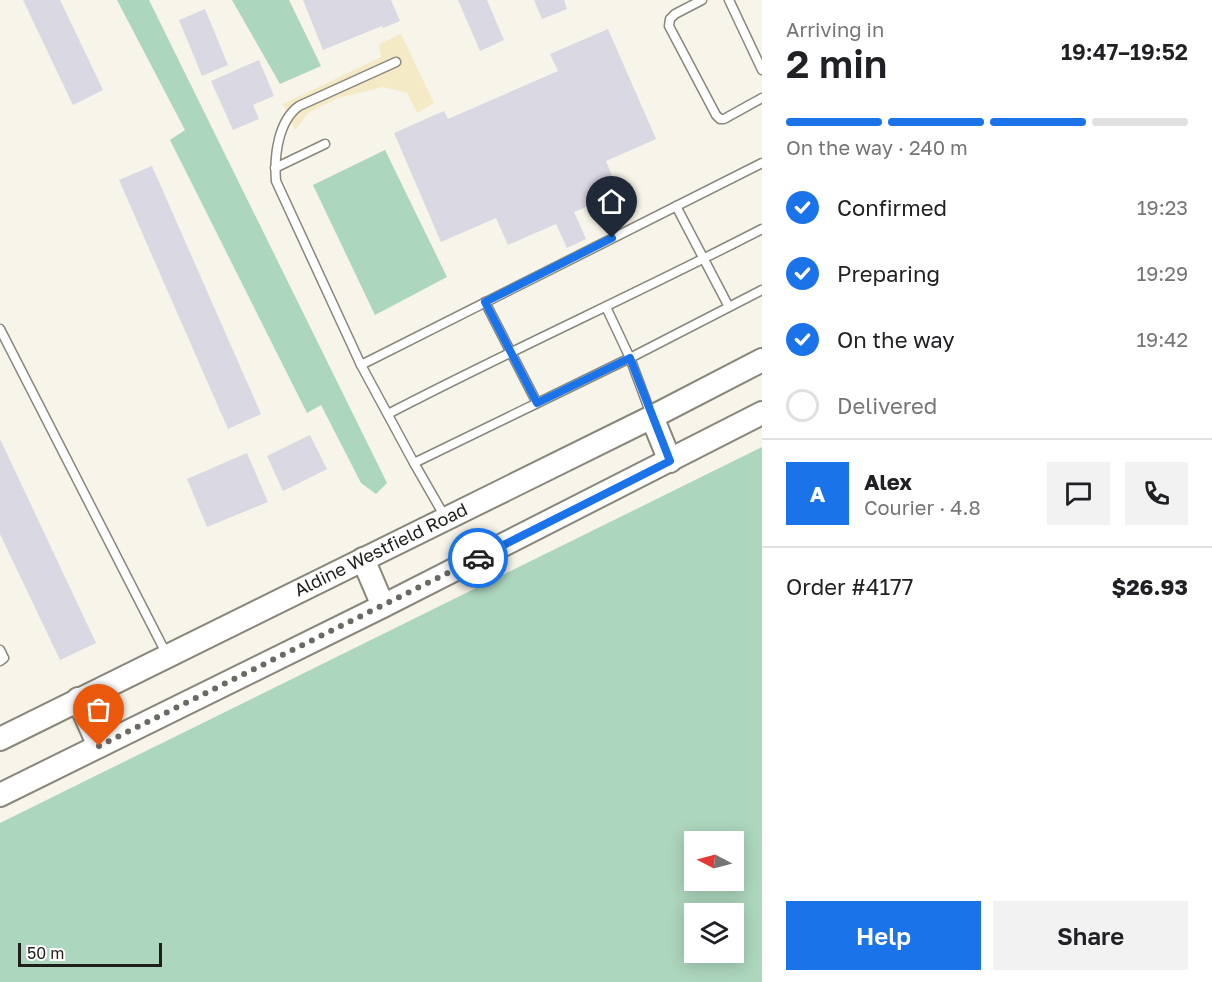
<!DOCTYPE html>
<html lang="en">
<head>
<meta charset="utf-8">
<style>
  body { margin:0; font-family:"Golos Text",sans-serif; background:#f2f2f2; color:#202124; height:100vh; display:flex; flex-direction:column; font-size:22px; white-space:nowrap }
  * { box-sizing:border-box; margin:0 }
  p { font-size:20px; color:#757577 }
  .icon { flex:none; width:33px; height:33px; fill:none; stroke:currentColor; stroke-width:2; stroke-linecap:round; stroke-linejoin:round }
  .map { position:relative; flex:1; overflow:hidden }
  .drawer { display:flex; flex-direction:column; background:#fff; width:450px }
  .drawer>* { flex:none }
  .needle { width:39px; rotate:276deg }
  .tools { position:absolute; left:684px; top:831px; display:grid; gap:12px }
  .tools a { display:grid; place-items:center; width:60px; height:60px; border-radius:0px; background:#fff; box-shadow:0 3px 15px #0003; font-size:30px }
  .scale { position:absolute; left:18px; bottom:15px; width:144px; box-sizing:border-box; padding-left:6px; border:3px solid #1f1e1a; border-top:0; font-size:16px; line-height:21px; white-space:nowrap; color:#1f1e1a; -webkit-text-stroke:4px #fff; paint-order:stroke }
  .pin { position:absolute; display:grid; place-items:center; width:51px; height:51px; color:#fff; margin:-62px -26px; border-radius:50% 50% 50% 0; rotate:-45deg; box-shadow:0 0 6px #0007 }
  .pin .icon { rotate:45deg }
  .courier { position:absolute; display:grid; place-items:center; width:60px; height:60px; margin:-30px; border:4px solid #1a73e8; border-radius:50%; background:#fff; color:#222; box-shadow:0 2px 8px #0007 }
  .overview em { font-style:normal; font-weight:600 }
  .overview div { display:flex; flex-direction:column-reverse }
  .overview { display:flex; align-items:center; justify-content:space-between; height:102px; padding:0 24px }
  h1 { font-size:39px; font-weight:600; line-height:45px }
  .bar { display:grid; grid-template-columns:repeat(4,1fr); gap:9px 6px; align-content:center; height:72px; padding:0 24px }
  .bar i { height:8px; border-radius:4px; background:#e0e0e0 }
  .bar .selected { background:#1a73e8 }
  .bar p { grid-column:span 4 }
  .line { display:flex; align-items:center; gap:15px; padding:0 24px; border-top:2px solid #e0e0e0 }
  .line div { flex:1 }
  .round { display:grid; place-items:center; flex:none; width:63px; height:63px; border-radius:0px; background:#f2f2f2 }
  ol { padding:0 24px; list-style:none }
  li { display:flex; align-items:center; gap:18px; height:66px }
  li p { margin-inline-start:auto }
  li .icon { padding:6px; border-radius:50%; background:#1a73e8; color:#fff; stroke-width:4 }
  li:last-child { color:#757577 }
  li i { width:33px; height:33px; border:3px solid #e0e0e0; border-radius:50% }
  .button { display:flex; gap:12px; margin-top:auto; padding:12px 24px }
  .button a { flex:1; height:69px; border-radius:0px; background:#1a73e8; color:#fff; font-size:24px; font-weight:600; line-height:69px; text-align:center }
  .button a+a { background:#f2f2f2; color:#202124 }
  main { display:flex; flex:1; min-height:0 }
  .map>svg:first-child { display:block }
  .green { fill:#add6be; fill-rule:evenodd }
  .sand { fill:#f4eac5 }
  .building { fill:#dad8e3 }
  .lines { fill:none; stroke-linecap:round; stroke-linejoin:round }
  .lane-casing { stroke:#89867b; stroke-width:11 }
  .secondary-casing { stroke:#89867b; stroke-width:26 }
  .lane { stroke:#fff; stroke-width:8 }
  .secondary { stroke:#fff; stroke-width:22 }
  .done { stroke:#6b6962; stroke-width:6; stroke-dasharray:0 10.8 }
  .route { stroke:#1a73e8; stroke-width:8 }
  .labels { text-anchor:middle; stroke-width:5; stroke-linejoin:round; paint-order:stroke }
  .street-label { font-size:18px; fill:#1f1e1a; stroke:#fff }
</style>
</head>
<body>
<main>
<div class="map">
<svg width="762" height="982" viewBox="0 0 762 982">
  <rect width="100%" height="100%" fill="#f7f4e9"/>
  <g class="green">
    <path d="M117,0H149L387,483L376,494L361,483L321,405L307,413L170,140L185,130Z"/>
    <path d="M232,0H289L321,66L280,84Z"/>
    <path d="M385,150L447,277L375,315L313,185Z"/>
    <path d="M762,447V982H0V823ZM694,842H734V880H694ZM694,914H734V952H694Z"/>
  </g>
  <path class="sand" d="M401,34L434,103L417,113L407,93L383,87L338,98L308,113L295,130L283,104L381,57L379,44Z"/>
  <g class="building">
    <path d="M23,0H60L103,90L73,105Z"/>
    <path d="M303,0H391L400,21L383,28L382,26L323,50Z"/>
    <path d="M458,0H487L504,40L480,51Z"/>
    <path d="M534,0H564L567,9L542,19Z"/>
    <path d="M205,9L228,65L202,76L179,20Z"/>
    <path d="M608,29L656,139L606,161L619,193L574,212L586,239L567,248L556,224L508,245L496,218L441,242L394,133L444,111L448,119L558,71L550,54Z"/>
    <path d="M259,60L274,96L253,105L259,119L233,130L211,81Z"/>
    <path d="M152,166L261,414L228,429L119,180Z"/>
    <path d="M310,435L327,469L283,491L267,456Z"/>
    <path d="M0,439L96,643L60,660L0,534Z"/>
    <path d="M247,453L268,502L207,527L187,479Z"/>
  </g>
  <g class="lines">
    <defs>
      <g id="lane">
        <path d="M702,0L675,14L670,19L669,26L716,115L720,119H724L762,98"/>
        <path d="M729,0L762,70"/>
        <path d="M275,168L325,144"/>
        <path d="M676,206L729,307"/>
        <path d="M485,302L537,403"/>
        <path d="M606,307L630,358L762,290"/>
        <path d="M0,329L167,655"/>
        <path d="M361,365L276,181C274,156 278,121 299,106L396,62"/>
        <path d="M388,414C511,350 638,293 762,229"/>
        <path d="M414,463L361,365L762,163"/>
        <path d="M445,517L414,463L630,358L652,417"/>
        <path d="M0,650L4,658L0,661"/>
      </g>
      <g id="secondary">
        <path d="M652,417L670,461"/>
        <path d="M363,559L383,606"/>
        <path d="M78,699L99,746"/>
        <path d="M0,739L652,417L762,360"/>
        <path d="M0,795L383,606L762,413"/>
      </g>
    </defs>
    <use href="#lane" class="lane-casing"/>
    <use href="#secondary" class="secondary-casing"/>
    <use href="#lane" class="lane"/>
    <use href="#secondary" class="secondary"/>
  </g>
  <g class="lines">
    <path class="done" d="M99,746L478,558"/>
    <path class="route" d="M478,558L670,461L630,358L537,403L485,302L612,238"/>
  </g>
  <g class="labels">
    <g class="street-label">
      <text transform="translate(381 550) rotate(-26)" y="6">Aldine Westfield Road</text>
    </g>
  </g>
</svg>
<div class="tools">
<a><svg class="needle" viewBox="-14 -14 28 28"><path d="M0-13l5 13h-10z" fill="#e53935"/><path d="M0 13l5-13h-10z" fill="#757577"/></svg></a>
<a><svg class="icon" aria-label="layers" viewBox="0 0 24 24"><path d="M12 4l9 5-9 5-9-5zM3 14l9 5 9-5"/></svg></a>
</div>
<div class="scale">50 m</div>
<div class="pin" style="left:99px;top:746px;background:#ea580c"><svg class="icon" aria-label="bag" viewBox="0 0 24 24"><path d="M5 8h14l-1 12H6zM9 8a3 3 0 0 1 6 0"/></svg></div>
<div class="pin" style="left:612px;top:238px;background:#1f2937"><svg class="icon" aria-label="home" viewBox="0 0 24 24"><path d="M3 11l9-7 9 7M6 9v11h12V9"/></svg></div>
<div class="courier" style="left:478px;top:558px"><svg class="icon" aria-label="car" viewBox="0 0 24 24"><path d="M5 17H2v-5l4-1 3-4h7l3 4 3 1v5h-3M9 17h6M6 11h13"/><circle cx="7" cy="17" r="2"/><circle cx="17" cy="17" r="2"/></svg></div>
</div>
<section class="drawer">
<div class="overview"><div><h1>2 min</h1><p>Arriving in</p></div><em>19:47–19:52</em></div>
<div class="bar"><i class="selected"></i><i class="selected"></i><i class="selected"></i><i></i><p>On the way · 240 m</p></div>
<ol>
<li><svg class="icon" aria-label="check" viewBox="0 0 24 24"><path d="M5 12l5 5 9-10"/></svg>Confirmed<p>19:23</p></li>
<li><svg class="icon" aria-label="check" viewBox="0 0 24 24"><path d="M5 12l5 5 9-10"/></svg>Preparing<p>19:29</p></li>
<li><svg class="icon" aria-label="check" viewBox="0 0 24 24"><path d="M5 12l5 5 9-10"/></svg>On the way<p>19:42</p></li>
<li><i></i>Delivered</li>
</ol>
<div class="line" style="height:108px"><b class="round" style="background:#1a73e8;color:#fff">A</b><div><b>Alex</b><p>Courier · 4.8</p></div><a class="round"><svg class="icon" aria-label="chat" viewBox="0 0 24 24"><path d="M4 5h16v11H9l-5 4z"/></svg></a><a class="round"><svg class="icon" aria-label="phone" viewBox="0 0 24 24"><path d="M5 4h4l2 5-3 2q2 4 5 5l2-3 5 2v4C11 20 4 13 5 4z"/></svg></a></div>
<div class="line" style="height:78px"><div>Order #4177</div><b>$26.93</b></div>
<div class="button"><a>Help</a><a>Share</a></div>
</section>
</main>
</body>
</html>
